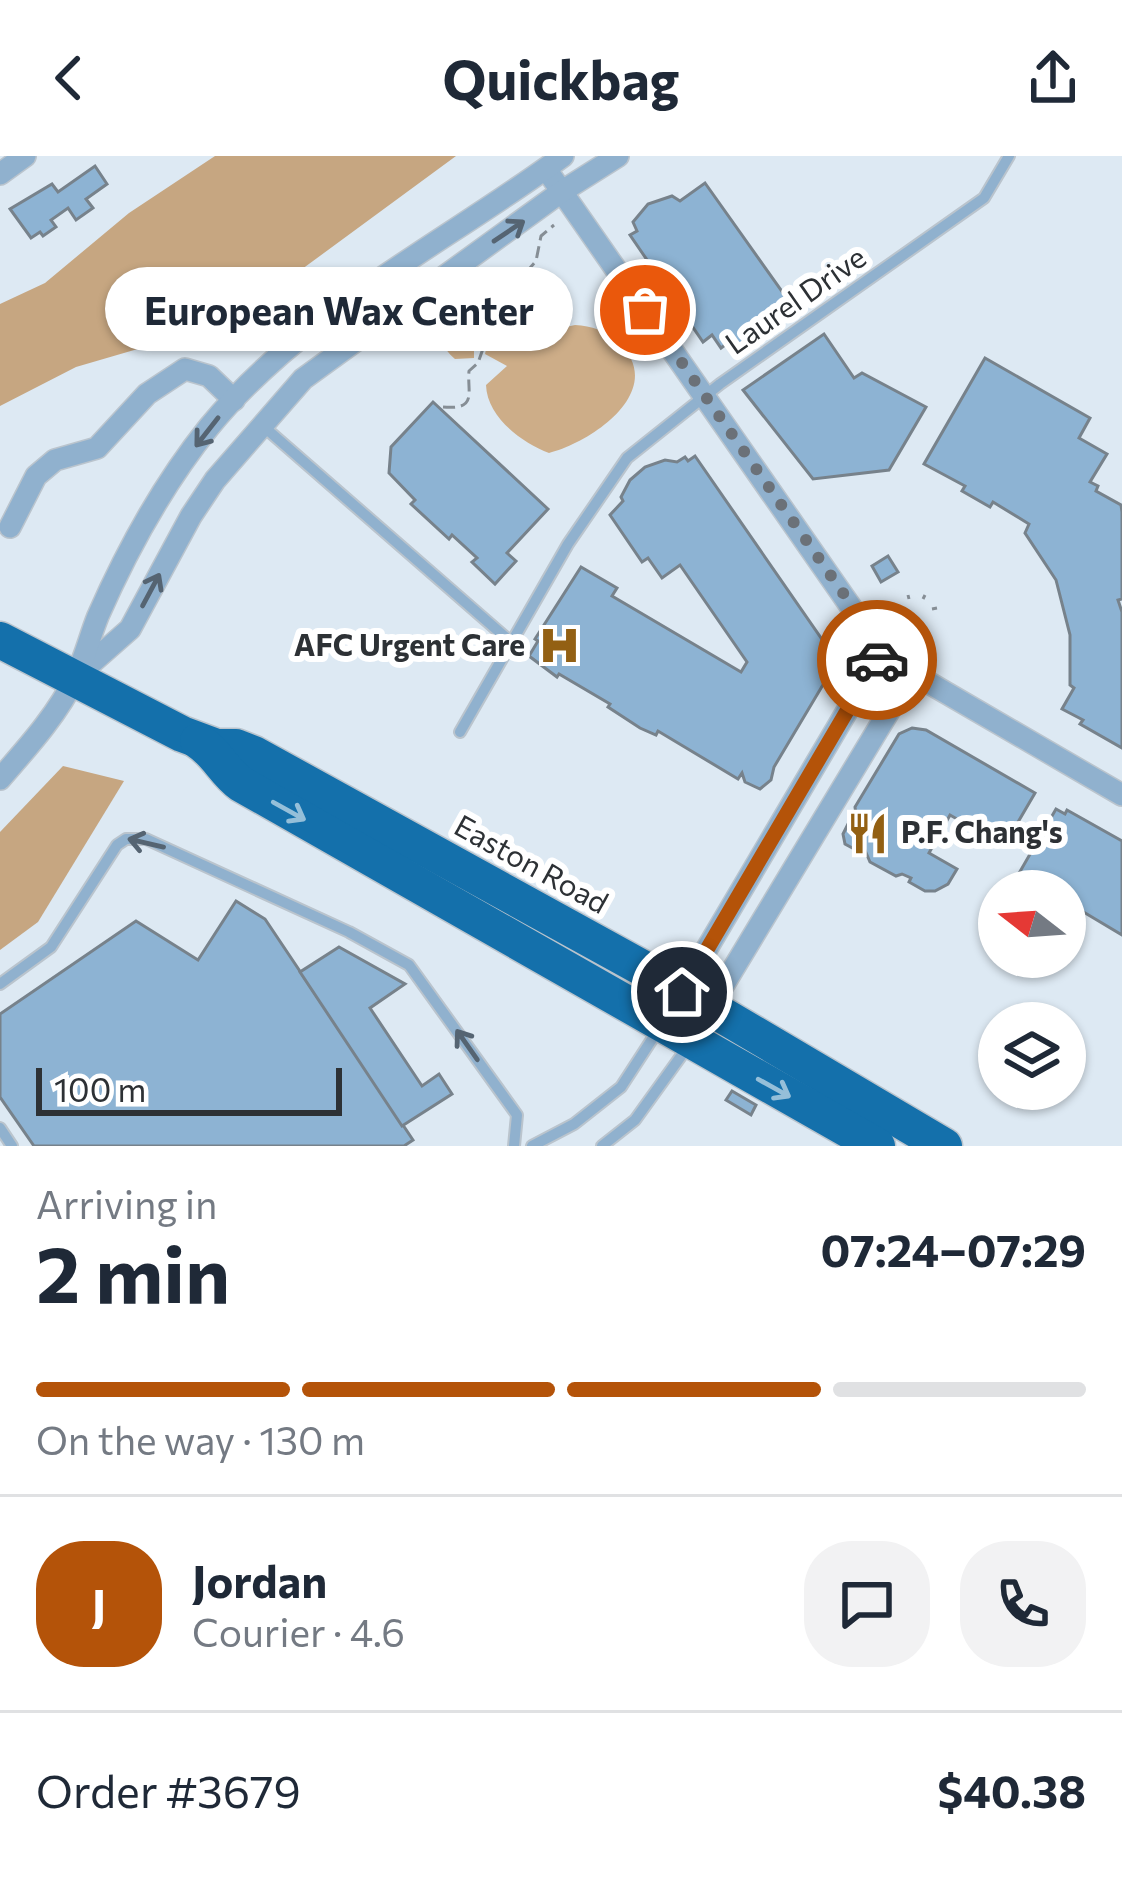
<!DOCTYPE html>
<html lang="en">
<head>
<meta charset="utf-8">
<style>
  body { margin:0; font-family:Commissioner,sans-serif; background:#f2f2f3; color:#1f2937; height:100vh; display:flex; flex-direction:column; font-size:45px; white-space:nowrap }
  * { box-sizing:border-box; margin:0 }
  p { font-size:39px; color:#747a83 }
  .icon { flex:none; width:66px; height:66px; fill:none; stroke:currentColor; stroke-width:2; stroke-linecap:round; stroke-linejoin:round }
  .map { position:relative; height:990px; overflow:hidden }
  .panel { display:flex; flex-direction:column; background:#fff; flex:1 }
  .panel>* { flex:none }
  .needle { width:78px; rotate:287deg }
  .buttons { position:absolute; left:978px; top:714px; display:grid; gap:24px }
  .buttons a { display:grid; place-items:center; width:108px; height:108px; border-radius:50%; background:#fff; box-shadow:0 3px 9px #0004; font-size:60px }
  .scale { position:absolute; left:36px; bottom:30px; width:306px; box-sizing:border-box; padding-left:12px; border:6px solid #2d3135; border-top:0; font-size:33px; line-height:42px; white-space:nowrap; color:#2d3135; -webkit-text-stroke:9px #fff; paint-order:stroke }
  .pin { position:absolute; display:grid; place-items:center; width:102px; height:102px; color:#fff; margin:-51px; border:6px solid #fff; border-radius:50%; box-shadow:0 3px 12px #0007 }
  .courier { position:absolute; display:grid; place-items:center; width:120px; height:120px; margin:-60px; border:9px solid #b45309; border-radius:50%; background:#fff; color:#222; box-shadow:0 3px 15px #0007 }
  .bubble { position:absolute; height:84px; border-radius:42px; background:#fff; box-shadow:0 3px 9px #0004; font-size:39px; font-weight:700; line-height:84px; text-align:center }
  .summary em { font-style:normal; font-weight:700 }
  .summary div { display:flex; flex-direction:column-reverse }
  .summary { display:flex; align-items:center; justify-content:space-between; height:204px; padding:0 36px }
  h1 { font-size:78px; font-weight:700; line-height:90px }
  .bar { display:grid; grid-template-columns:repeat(4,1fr); gap:18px 12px; align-content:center; height:144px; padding:0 36px }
  .bar i { height:15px; border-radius:9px; background:#e0e1e3 }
  .bar .on { background:#b45309 }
  .bar p { grid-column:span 4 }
  .line { display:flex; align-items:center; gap:30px; padding:0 36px; border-top:3px solid #e0e1e3 }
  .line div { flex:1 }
  .round { display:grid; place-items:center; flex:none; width:126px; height:126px; border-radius:48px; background:#f2f2f3 }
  header { display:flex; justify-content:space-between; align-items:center; height:156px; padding:0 36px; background:#fff; font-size:54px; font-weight:700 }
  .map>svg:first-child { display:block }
  .forest { fill:#c6a681 }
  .water { fill:#cdad88 }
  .building { fill:#8db3d3; stroke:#77828b; stroke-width:3 }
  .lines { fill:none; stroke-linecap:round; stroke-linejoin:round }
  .lane-casing { stroke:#bac4cd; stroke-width:14 }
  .street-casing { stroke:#bac4cd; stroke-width:24 }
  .highway-casing { stroke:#bac4cd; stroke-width:39 }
  .path { stroke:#868e95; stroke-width:3; stroke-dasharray:12 6; stroke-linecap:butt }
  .lane { stroke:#90b1ce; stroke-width:10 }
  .street { stroke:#90b1ce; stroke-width:21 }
  .highway { stroke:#1470ab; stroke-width:36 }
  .oneway { stroke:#556472 }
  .oneway2 { stroke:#95bfd9 }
  .done { stroke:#6b7178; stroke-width:12; stroke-dasharray:0 21.6 }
  .route { stroke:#b45309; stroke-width:15 }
  .labels { text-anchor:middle; stroke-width:12; stroke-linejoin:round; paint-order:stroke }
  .street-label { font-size:30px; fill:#2d3135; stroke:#fff }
  .poi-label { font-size:30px; font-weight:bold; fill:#2d3135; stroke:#fff; text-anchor:end }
</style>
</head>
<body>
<header><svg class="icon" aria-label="back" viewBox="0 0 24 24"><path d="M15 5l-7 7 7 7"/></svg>Quickbag<svg class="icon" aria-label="share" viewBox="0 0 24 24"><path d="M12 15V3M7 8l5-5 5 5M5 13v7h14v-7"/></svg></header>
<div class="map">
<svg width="1122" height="990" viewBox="0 0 1122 990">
  <rect width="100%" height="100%" fill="#dde9f3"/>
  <g class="forest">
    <path d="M215,0H456L230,166L76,211L0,250V148L45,127L129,57Z"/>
    <path d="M63,610L124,625L38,766L0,794V676Z"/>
  </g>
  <g class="water">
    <path d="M496,122L504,124L509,148L501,160L484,167L473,163L467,171L474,178V202L455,203C442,192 431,170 436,153Z"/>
    <path d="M575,169C592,170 605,174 618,186C669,233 593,286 549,297C522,287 487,261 486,229L507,210L485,198L487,189Z"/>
  </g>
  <g class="building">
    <path d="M95,10L107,28L86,43L93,52L76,64L68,52L51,64L56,71L43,80L40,76L31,82L10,53L52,28L58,36Z"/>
    <path d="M705,27L793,151L738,190L733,183L721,192L712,179L703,186L630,79L637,75L633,66L648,48L672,40L680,45Z"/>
    <path d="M824,178L854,222L862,217L926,251L889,314L813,323L743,234Z"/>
    <path d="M985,202L1090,262L1079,282L1107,298L1090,326L1098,330L1096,335L1121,349L1122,356V443L1118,444L1122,456V592L1080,568L1083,564L1062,553L1074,532L1070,529V479L1056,424L1025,377L1029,368L993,346L990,351L962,335L965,330L924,308Z"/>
    <path d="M433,246L548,353L507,397L516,405L495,428L472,406L477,402L452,379L449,383L411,348L415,344L389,317L391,291Z"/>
    <path d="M695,300L830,495L827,522L774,611L771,624L760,633L745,626L742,617L738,623L658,575L656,579L640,572L608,551L610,548L559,518L557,521L529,500L538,485L535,483L581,411L617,432L612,440L741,516L747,506L680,409L662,422L648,402L642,406L610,359L623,345L621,341L630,324L645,311L665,304L677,306L685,301L688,305Z"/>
    <path d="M888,400L898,416L881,426L872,410Z"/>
    <path d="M912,572L926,574L1035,637L1004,690L950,659L929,697L957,713L948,728L935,735H925L909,726L911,722L902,718L896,720L870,706L864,692L856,694L845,688L843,678L848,668L857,665L855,651L899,578Z"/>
    <path d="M1056,653L1065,658L1067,654L1122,685V779L1065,745V735H1046L1018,719Z"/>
    <path d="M236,745L265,763L413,984L404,990H34L0,941V858L136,765L198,804Z"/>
    <path d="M339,791L405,828L370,852L422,930L439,918L452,938L402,970L300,816Z"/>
    <path d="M732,935L756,949L751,959L726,944Z"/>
  </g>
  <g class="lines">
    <defs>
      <g id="lane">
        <path d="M263,270L512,487"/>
        <path d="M460,576L568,388L627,302L720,228L984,42L1009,0"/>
        <path d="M0,828L51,791L117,689L126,683H146L349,776L409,809L517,959L514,990"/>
        <path d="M0,972L12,990"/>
        <path d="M532,990L574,968L621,931L660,871"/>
        <path d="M602,990L635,964L689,889"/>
      </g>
      <g id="street">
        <path d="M546,13L876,487L912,517L1122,639"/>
        <path d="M0,18L25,0"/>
        <path d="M10,371L36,320L55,304L97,292L147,238L185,213L209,220L234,244"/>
        <path d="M80,517L130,473L191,360L215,324L303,223L561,36L618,0"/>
        <path d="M0,623C27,592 58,558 76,520C85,501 90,480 98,460C127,394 164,327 209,271C303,156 445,87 563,0"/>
        <path d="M676,845L883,494"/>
        <path d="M706,858L912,517"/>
      </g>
      <g id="highway">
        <path d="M0,484L182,578L217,591H236L254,598L646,814L944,990"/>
        <path d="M198,585C217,597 224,616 241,628L877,990"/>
      </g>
    </defs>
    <use href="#lane" class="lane-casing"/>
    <use href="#street" class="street-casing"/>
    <use href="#highway" class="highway-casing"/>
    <g class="path">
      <path d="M443,251C478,254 467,237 469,215L478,207L488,178L526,146L523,120L536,105L541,80L554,69"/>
      <path d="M908,439L909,443"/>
      <path d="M923,443L925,439"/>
      <path d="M932,453L937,452"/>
    </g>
    <use href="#lane" class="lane"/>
    <use href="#street" class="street"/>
    <use href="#highway" class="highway"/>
  </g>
  <defs><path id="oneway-shaft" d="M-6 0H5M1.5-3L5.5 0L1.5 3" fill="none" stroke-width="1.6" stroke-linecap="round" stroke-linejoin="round" transform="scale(3)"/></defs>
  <g class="oneway">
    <use href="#oneway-shaft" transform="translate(509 75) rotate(-34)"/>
    <use href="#oneway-shaft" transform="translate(207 276) rotate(128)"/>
    <use href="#oneway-shaft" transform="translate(151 434) rotate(-62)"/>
    <use href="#oneway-shaft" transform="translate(146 687) rotate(-167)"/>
    <use href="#oneway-shaft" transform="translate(467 889) rotate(-125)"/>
  </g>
  <g class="oneway2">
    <use href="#oneway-shaft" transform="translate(289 655) rotate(29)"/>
    <use href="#oneway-shaft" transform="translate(774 932) rotate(29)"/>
  </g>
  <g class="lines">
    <path class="done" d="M645,154L883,494L877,504"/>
    <path class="route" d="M682,836L877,504"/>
  </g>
  <defs>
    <symbol id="hospital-bare" viewBox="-9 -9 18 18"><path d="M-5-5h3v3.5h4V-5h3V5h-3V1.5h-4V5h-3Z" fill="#936013" stroke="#fff" stroke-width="2.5" paint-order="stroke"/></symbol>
    <symbol id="restaurant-bare" viewBox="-9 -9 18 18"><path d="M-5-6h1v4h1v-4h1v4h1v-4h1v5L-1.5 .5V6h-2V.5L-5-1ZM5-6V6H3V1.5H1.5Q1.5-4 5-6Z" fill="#936013" stroke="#fff" stroke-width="2.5" paint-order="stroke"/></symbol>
  </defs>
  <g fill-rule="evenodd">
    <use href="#hospital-bare" x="530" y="460" width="59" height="59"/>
    <use href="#restaurant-bare" x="838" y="648" width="59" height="59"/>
  </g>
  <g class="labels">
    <g class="street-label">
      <text transform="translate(796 145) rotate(-35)" y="10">Laurel Drive</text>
      <text transform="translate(531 709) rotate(29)" y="10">Easton Road</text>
    </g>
    <g class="poi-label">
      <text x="525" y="500">AFC Urgent Care</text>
      <text x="901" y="687" text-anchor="start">P.F. Chang's</text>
    </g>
  </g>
</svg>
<div class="buttons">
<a><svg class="needle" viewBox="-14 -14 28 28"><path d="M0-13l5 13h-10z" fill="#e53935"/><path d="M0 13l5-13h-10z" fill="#747a83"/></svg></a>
<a><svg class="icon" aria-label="layers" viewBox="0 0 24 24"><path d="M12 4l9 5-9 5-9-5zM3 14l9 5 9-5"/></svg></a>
</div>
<div class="scale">100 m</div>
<div class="pin" style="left:645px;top:154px;background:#ea580c"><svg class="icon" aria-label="bag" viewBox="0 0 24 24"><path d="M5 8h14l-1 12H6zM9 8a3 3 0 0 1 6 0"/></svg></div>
<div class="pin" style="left:682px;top:836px;background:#1f2937"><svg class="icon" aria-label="home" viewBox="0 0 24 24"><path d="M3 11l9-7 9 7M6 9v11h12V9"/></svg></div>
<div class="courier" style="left:877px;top:504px"><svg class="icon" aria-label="car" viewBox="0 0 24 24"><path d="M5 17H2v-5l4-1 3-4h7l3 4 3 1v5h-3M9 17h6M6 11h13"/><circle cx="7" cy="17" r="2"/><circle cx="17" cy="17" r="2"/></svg></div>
<div class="bubble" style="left:105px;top:111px;width:468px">European Wax Center</div>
</div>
<section class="panel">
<div class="summary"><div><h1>2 min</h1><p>Arriving in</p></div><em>07:24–07:29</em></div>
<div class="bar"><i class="on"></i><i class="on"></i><i class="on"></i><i></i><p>On the way · 130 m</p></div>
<div class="line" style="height:216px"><b class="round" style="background:#b45309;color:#fff">J</b><div><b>Jordan</b><p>Courier · 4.6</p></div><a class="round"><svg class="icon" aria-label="chat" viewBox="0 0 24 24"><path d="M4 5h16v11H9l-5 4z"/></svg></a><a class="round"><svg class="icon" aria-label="phone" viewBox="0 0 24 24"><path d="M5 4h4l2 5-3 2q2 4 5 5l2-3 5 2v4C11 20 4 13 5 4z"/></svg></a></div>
<div class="line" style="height:156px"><div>Order #3679</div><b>$40.38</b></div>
</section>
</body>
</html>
